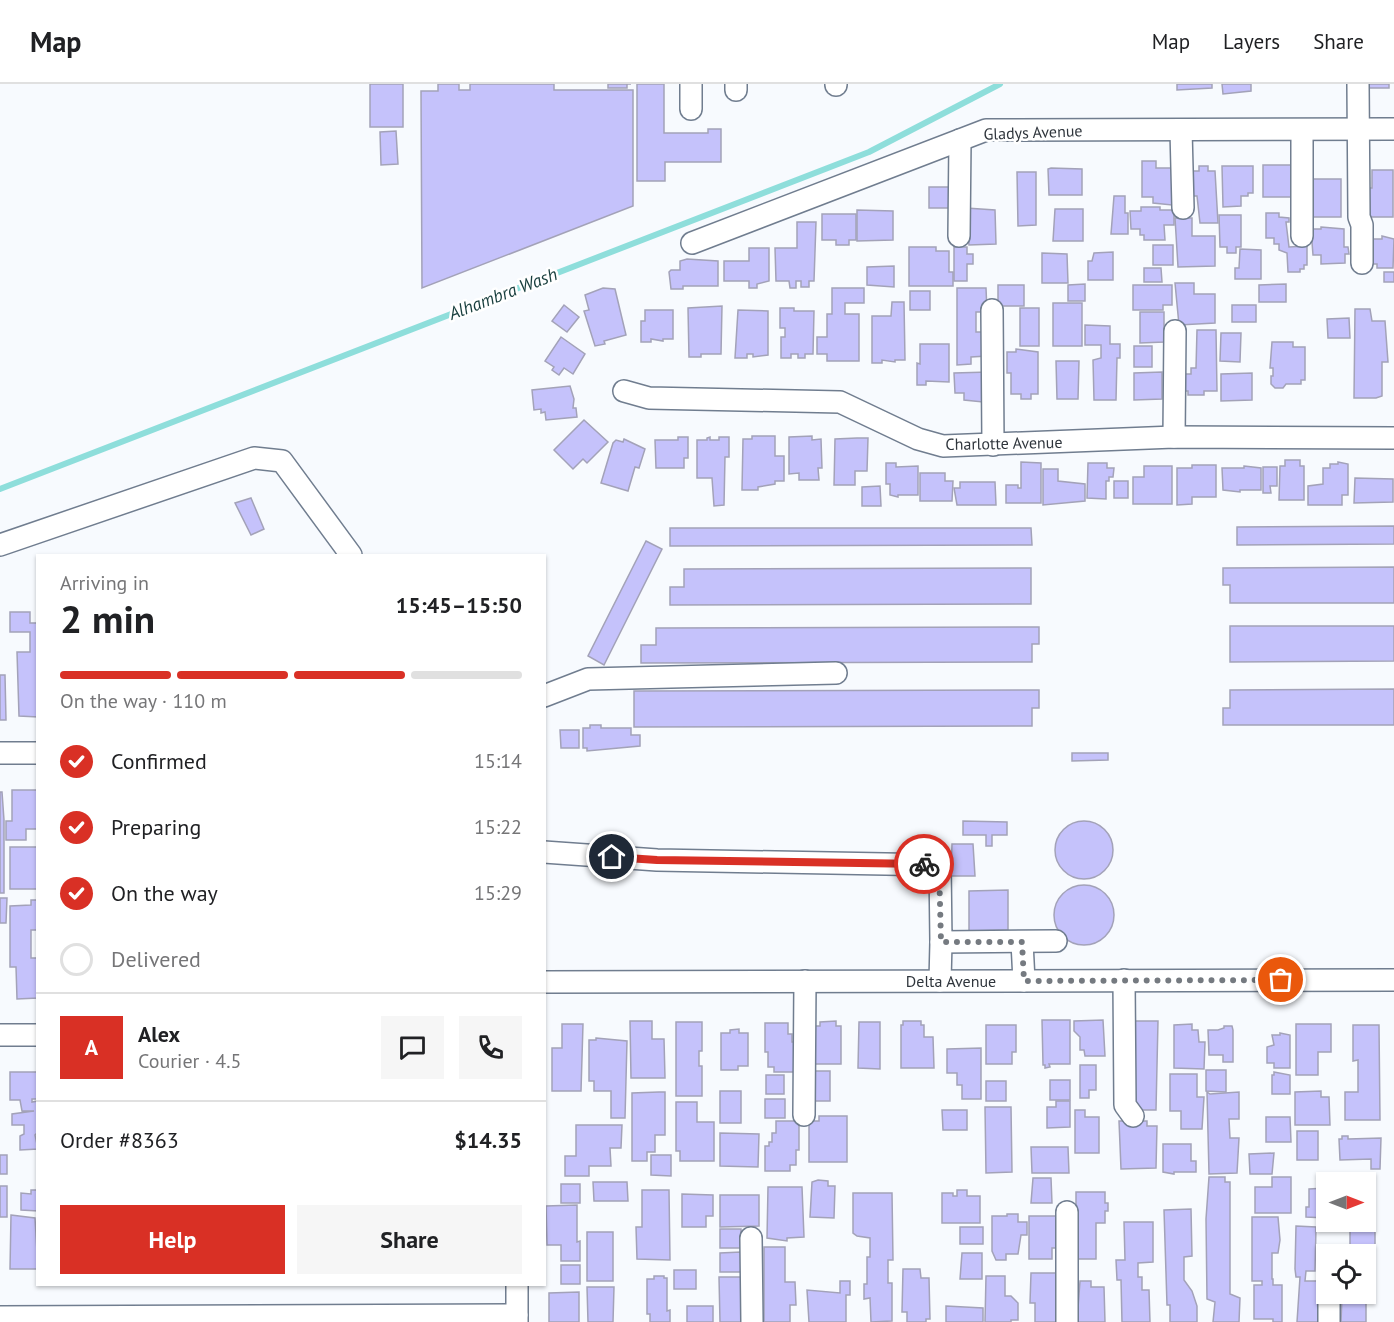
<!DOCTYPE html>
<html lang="en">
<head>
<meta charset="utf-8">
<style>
  body { margin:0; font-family:"PT Sans",sans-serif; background:#f6f6f6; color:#202124; height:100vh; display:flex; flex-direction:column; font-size:22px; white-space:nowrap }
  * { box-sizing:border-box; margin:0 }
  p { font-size:20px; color:#757577 }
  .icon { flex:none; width:33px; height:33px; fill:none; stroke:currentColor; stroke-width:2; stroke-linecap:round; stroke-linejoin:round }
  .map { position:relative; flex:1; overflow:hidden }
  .panel { position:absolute; left:36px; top:470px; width:510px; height:732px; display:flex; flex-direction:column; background:#fff; border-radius:0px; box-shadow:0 2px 4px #0004 }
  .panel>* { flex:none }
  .needle { width:39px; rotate:90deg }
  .controls { position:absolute; left:1316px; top:1088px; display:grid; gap:12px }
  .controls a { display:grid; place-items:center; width:60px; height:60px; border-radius:0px; background:#fff; box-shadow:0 2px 4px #0004; font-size:30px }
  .pin { position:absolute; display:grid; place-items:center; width:51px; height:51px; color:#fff; margin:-26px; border:3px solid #fff; border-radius:50%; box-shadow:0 2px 6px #0007 }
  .courier { position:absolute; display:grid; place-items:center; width:60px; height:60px; margin:-30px; border:4px solid #d93025; border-radius:50%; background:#fff; color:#222; box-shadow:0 2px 8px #0007 }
  .summary em { font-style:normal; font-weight:600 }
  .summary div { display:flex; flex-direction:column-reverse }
  .summary { display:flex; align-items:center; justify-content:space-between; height:102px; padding:0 24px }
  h1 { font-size:39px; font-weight:600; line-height:45px }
  .bar { display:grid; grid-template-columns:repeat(4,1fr); gap:9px 6px; align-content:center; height:72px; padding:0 24px }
  .bar i { height:8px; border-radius:4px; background:#e0e0e0 }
  .bar .active { background:#d93025 }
  .bar p { grid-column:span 4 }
  .line { display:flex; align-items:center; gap:15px; padding:0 24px; border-top:2px solid #e0e0e0 }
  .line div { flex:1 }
  .round { display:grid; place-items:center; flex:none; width:63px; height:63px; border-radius:0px; background:#f6f6f6 }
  ol { padding:0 24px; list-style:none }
  li { display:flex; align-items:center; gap:18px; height:66px }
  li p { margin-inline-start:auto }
  li .icon { padding:6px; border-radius:50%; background:#d93025; color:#fff; stroke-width:4 }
  li:last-child { color:#757577 }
  li i { width:33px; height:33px; border:3px solid #e0e0e0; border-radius:50% }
  .action { display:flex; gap:12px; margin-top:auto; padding:12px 24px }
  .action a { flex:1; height:69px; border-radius:0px; background:#d93025; color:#fff; font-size:24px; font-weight:600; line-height:69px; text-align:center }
  .action a+a { background:#f6f6f6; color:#202124 }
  header { display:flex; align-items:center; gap:36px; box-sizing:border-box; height:84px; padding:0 30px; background:#fff; border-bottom:2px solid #e0e0e0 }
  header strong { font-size:28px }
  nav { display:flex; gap:33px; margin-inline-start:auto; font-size:21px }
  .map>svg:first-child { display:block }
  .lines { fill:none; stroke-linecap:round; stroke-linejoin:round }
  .stream { stroke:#8ededb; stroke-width:6 }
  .building { fill:#c5c2fb; stroke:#a3a2b8; stroke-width:1.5 }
  .minor-casing { stroke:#707d8f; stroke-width:24 }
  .minor { stroke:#fff; stroke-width:21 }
  .done { stroke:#757a80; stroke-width:6; stroke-dasharray:0 10.8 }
  .route { stroke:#d93025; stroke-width:8 }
  .labels { text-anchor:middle; stroke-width:5; stroke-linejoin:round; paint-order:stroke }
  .street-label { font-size:16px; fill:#2f353c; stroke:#fff }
  .water-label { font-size:18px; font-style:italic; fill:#183e3d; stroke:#fff }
</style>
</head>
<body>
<header>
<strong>Map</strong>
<nav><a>Map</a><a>Layers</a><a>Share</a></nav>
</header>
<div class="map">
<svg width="1394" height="1238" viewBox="0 0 1394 1238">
  <rect width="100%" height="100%" fill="#f7fafe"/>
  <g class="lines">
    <path class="stream" d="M0,405L869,68L1000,0"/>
  </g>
  <g class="building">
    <rect x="370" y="0" width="33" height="43"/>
    <path d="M438,0H459V6H470V0H554V6H633V122L422,204L421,7H438Z"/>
    <path d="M608,0H631H627V4H608Z"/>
    <path d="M637,0H664V49H708V45H721V78H665V97H637Z"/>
    <path d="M1177,0H1212V4L1177,6Z"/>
    <path d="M1222,0H1251V7L1223,10Z"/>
    <rect x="1365" y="0" width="24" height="4"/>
    <path d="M396,47L398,80L381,81L380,48Z"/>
    <path d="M1142,77H1156V84H1172V121L1153,119V113H1142Z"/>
    <rect x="1263" y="81" width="30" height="32"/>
    <path d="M1199,82H1208V87H1215L1218,139H1200L1197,112H1192L1191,87H1199Z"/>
    <path d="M1222,82H1253V109H1248V112H1241V122L1223,123Z"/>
    <path d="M1051,84L1082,85V111H1049L1048,85Z"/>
    <path d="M1372,86H1393V133H1365L1363,104H1372Z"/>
    <path d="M1017,88H1036V141L1018,142Z"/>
    <rect x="1310" y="95" width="31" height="38"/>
    <rect x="929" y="103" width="20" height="21"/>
    <path d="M1114,112H1125V129H1128V150H1111Z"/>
    <path d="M1141,123H1160V126H1174V141H1164L1165,156H1144V151H1140V145H1131L1130,127H1141Z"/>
    <path d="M966,124L995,126L996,160L969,161Z"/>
    <path d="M1055,125H1083V157H1053Z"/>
    <path d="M857,126L893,127V156L857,157Z"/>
    <path d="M1266,129H1279V133L1289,134V138H1286L1289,163L1307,162V181H1304V185H1300V188H1288L1287,169L1279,166V160H1274V154H1266Z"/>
    <path d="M822,130H856V156H849V161H836V156H822Z"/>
    <path d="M1219,131H1241V163H1236V169H1227V163H1220Z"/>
    <path d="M1175,134H1192V152H1215V182L1178,183Z"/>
    <path d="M797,138H816L814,197H809V203H801V197H796V204H790L789,197H776L775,164H797Z"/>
    <path d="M1321,143L1344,145V163H1348L1349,170H1345V179L1321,180V171H1313L1311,145H1321Z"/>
    <path d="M1382,152L1394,155L1393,184H1377V180H1373V155H1382Z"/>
    <rect x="1153" y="161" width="20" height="20"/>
    <path d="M909,163H936V167H949V188H953V202H909Z"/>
    <path d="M954,163H967V170H973V180H967V197H954Z"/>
    <path d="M749,164H769V197L757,200V204H749V197H724V177H749Z"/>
    <path d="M1240,165L1261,166V195H1235V184H1239Z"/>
    <path d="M1113,168V196H1088V177H1092L1094,169Z"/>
    <path d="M1042,169L1067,170L1068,199H1042Z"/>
    <path d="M687,175L718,177V202H683V205H671L669,188L671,186H680V177Z"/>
    <path d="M894,182V203L867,201V183Z"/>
    <path d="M1144,184H1161L1162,198H1144Z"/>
    <rect x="1384" y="188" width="10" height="10"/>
    <path d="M1175,199H1194V210H1215V239L1179,241Z"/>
    <path d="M1085,200V217H1068V201Z"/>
    <path d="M1286,200V218H1259V201Z"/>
    <rect x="998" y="201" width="26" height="21"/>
    <path d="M1133,201H1172V221H1163V226H1133Z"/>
    <path d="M603,204L615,205L626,251L604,257L605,260L595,262L584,227L589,226L585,211Z"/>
    <path d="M832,204H864V219H845V230H859V277H827V270H817V253H827V230H832Z"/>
    <path d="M957,204H986L987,228H976V248H986L987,272L971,273V280L957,281Z"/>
    <rect x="910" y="207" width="20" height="19"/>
    <path d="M892,218H904L905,276H895V278L882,276V279H872V232H891Z"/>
    <rect x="1053" y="219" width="29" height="43"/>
    <path d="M564,221L579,233L567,248L552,237Z"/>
    <rect x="1232" y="221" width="24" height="17"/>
    <path d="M722,222L721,270H701V273H689L688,224Z"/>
    <path d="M780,224H794V227H814L813,270H805V274H798V270H791V274H781V253H785V244H780Z"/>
    <rect x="1020" y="224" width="19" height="38"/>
    <path d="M1355,225H1370L1372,237H1385L1388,278H1382V312L1376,314H1354Z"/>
    <path d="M645,226H673V255H663V257L651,255V258H641V237H645Z"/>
    <path d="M738,226L768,227V271L753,273V270H747V274H735Z"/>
    <path d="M1140,228H1164V258L1140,259Z"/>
    <path d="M1349,234L1350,254H1328L1327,235Z"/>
    <path d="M1085,241L1110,242V260H1120V274H1117L1116,316H1094L1093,276L1101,274V261H1085Z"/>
    <path d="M1197,246H1216L1217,307H1204V311H1188V307H1182V290H1191V284H1196Z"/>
    <path d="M1221,249H1241L1240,278L1220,277Z"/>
    <path d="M561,253L585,270L573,290L564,284L559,291L552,286L554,283L545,277Z"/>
    <path d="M1272,258H1293V263H1305V296H1301V300H1286L1283,304H1275L1271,300V292H1273V284H1270Z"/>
    <path d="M920,260H949V298L926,297V301H917V279L920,280Z"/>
    <rect x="1134" y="262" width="18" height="21"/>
    <path d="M1016,265L1038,268V310H1031V315H1021V310H1011V289H1007V268H1016Z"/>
    <path d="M1056,277H1079L1078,315H1057Z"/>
    <path d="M989,288L983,318L964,316V309H955L954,289Z"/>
    <path d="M1162,288V315L1134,316V289Z"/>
    <path d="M1252,289V316L1221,317V290Z"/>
    <path d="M570,302L574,315L573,324H576L577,333L546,336L545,328L541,329V325L534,326L532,306Z"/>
    <path d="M584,336L608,358L587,379L583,375L573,385L554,366Z"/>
    <path d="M752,352H775V372H784V397H775V400L758,403V406H742L743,355H752Z"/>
    <path d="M812,352V356L821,355L822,384H818L819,396H799V389L789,390V353Z"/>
    <path d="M678,353H688V374H684V384H656L655,356H678Z"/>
    <path d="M710,353V356H719V353H729V373H725L724,421L714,422L712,394H697V356H707V354Z"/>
    <path d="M857,354H868L867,387H855V401H834L835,355Z"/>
    <path d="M624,355L645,365L639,384L635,383L628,407L601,399L613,359L616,356L623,358Z"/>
    <path d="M1285,376H1300V382H1304V416H1279L1280,382H1285Z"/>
    <path d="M1021,378L1041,379V419H1006V401H1018V404H1021Z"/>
    <path d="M1338,378L1348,380V411H1342V421H1308V402L1323,400V384H1330V380H1338Z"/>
    <path d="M886,379H896V383L918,382V411H898V413L890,411V400H886Z"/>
    <path d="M1088,379H1107V384H1114L1113,393H1109V397H1106V415L1087,414Z"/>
    <path d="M1192,381H1216V413H1192V420L1177,421V384H1192Z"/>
    <path d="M1144,382H1172V420H1133V393H1144Z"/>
    <path d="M1244,382L1261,384V406H1240V408L1223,406L1222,384H1244Z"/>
    <path d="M1263,383H1277V402H1270L1271,409H1263Z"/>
    <path d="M1043,385H1058V397L1085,400V417L1043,421Z"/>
    <path d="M920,389H945V397H953L952,417H920Z"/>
    <path d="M1355,394L1393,395V418L1354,419Z"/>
    <rect x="1114" y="397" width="14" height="17"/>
    <path d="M960,398H995L996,421H957L954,404H960Z"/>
    <path d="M880,402L881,422H862V403Z"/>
    <path d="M251,414L264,445L251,451L235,419Z"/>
    <path d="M1394,442V460L1237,461V443Z"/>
    <path d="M670,444H1031L1032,461L670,462Z"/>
    <path d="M646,457L662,465L604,581L588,572Z"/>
    <path d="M1394,483V519H1230V501H1223V484Z"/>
    <path d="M1031,484V520L670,521V503H684V485Z"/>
    <path d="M10,528H30V539H38V633L19,632L17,568H30V548H10Z"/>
    <path d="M1230,542H1394V577L1230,578Z"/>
    <path d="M1039,543V560H1032V578L641,579V561H656V544Z"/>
    <path d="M0,591H5L6,636H0Z"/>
    <path d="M1394,605V641H1223V624H1230V606Z"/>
    <path d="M1039,606V624H1032V642L634,643V607Z"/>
    <path d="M590,641H601V644H631V651H640V662L587,667V664H583V644H590Z"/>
    <path d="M560,646H579V664H561Z"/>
    <path d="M1072,669H1108V676L1072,677Z"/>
    <path d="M12,706H38V745H26V756H6V737H12Z"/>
    <path d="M0,708H2L4,736V809H0Z"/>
    <circle cx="1084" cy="766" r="29"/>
    <path d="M963,737L1007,738V751H992V762H986V751H963Z"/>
    <path d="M952,760H973L975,792H951Z"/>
    <rect x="10" y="763" width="28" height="42"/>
    <circle cx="1084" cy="831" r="30"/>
    <path d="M1008,806V846L969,847V807Z"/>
    <path d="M0,814H7L6,839H0Z"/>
    <path d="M31,816H38V846H31V874H38V914L17,915L16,883H10V822L31,821Z"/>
    <path d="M1042,936H1070V980H1049L1050,983L1045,984V981H1043Z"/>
    <path d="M1103,936L1105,972H1085L1084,966H1080V953L1074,947V937Z"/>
    <path d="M630,937H652V955H664L665,994H631Z"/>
    <path d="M836,937V942H841V980H813V942H820V938Z"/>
    <path d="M903,937H921V941H924V953H933L934,984H901V941H903Z"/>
    <path d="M1129,937H1158L1156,1026H1135Z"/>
    <path d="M676,938H702V967H699V982H702V1012H676Z"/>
    <path d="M859,938H880V985L858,984Z"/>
    <path d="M765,939H788V950H792V958H794L798,988H774V983H768V968H765Z"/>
    <path d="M562,940H583L581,1007H552V964H562Z"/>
    <path d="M1192,940V946H1198L1199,958H1205L1204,985L1174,984V941Z"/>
    <path d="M1296,940H1331V968H1318V991H1296Z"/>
    <path d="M986,941H1016V968H1012V980H986Z"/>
    <path d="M1353,941H1379L1380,1036H1345V1008H1358V976L1353,977Z"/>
    <path d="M1224,942H1232L1233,946V978H1223V971H1209L1208,946H1218L1224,944Z"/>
    <path d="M739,945V949H748V982H738V986H721V949H730V946Z"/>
    <path d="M1280,949L1290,951V984H1274V979H1267V963L1274,961L1272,951H1280Z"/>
    <path d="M596,954L627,957L625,1034H611V1007H594V997H589V956H596Z"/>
    <path d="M981,964V1015H962V1001H957V989H947V965Z"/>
    <path d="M1080,981H1096V1006H1089V1014H1080Z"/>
    <path d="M1206,986H1226V1008L1206,1007Z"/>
    <rect x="809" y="987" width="21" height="30"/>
    <path d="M10,988H38L37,1015H32V1018L38,1017V1048L35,1051L38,1065L20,1066V1052L24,1050V1041H12V1030L34,1027H22L20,1016H10Z"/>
    <path d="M1274,988L1290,991V1010H1272V991H1274Z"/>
    <path d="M1170,990H1197V1013H1204L1202,1045H1181V1027H1170Z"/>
    <rect x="766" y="991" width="18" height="19"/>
    <rect x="1050" y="996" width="20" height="20"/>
    <rect x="986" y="997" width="20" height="20"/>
    <rect x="720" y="1007" width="21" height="32"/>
    <path d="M1321,1007V1013H1329L1330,1041H1295V1008Z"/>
    <path d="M659,1008H665V1051H655V1068H647V1077H632V1009Z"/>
    <path d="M1207,1008L1210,1010L1239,1008V1035H1229L1230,1054H1239L1237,1089L1209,1090Z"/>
    <rect x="765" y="1015" width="20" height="19"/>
    <path d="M1056,1017H1070V1043L1047,1044V1023H1056Z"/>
    <path d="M676,1018H697V1038H714V1077H680V1067H676Z"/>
    <path d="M985,1023H1011L1012,1088L986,1089Z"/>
    <path d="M942,1026H967V1046H943Z"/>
    <path d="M1075,1026H1085V1033H1099V1069H1075Z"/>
    <path d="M819,1032H847V1078H809V1037H819Z"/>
    <path d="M1266,1033H1290L1291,1058H1266Z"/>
    <path d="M776,1037H799V1066H796V1081H790V1087H765V1062H769V1058H772V1049H776Z"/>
    <path d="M1119,1037H1147V1042H1157L1156,1084L1121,1085Z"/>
    <path d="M576,1041H622L621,1064H610L611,1082H589V1092H565V1072H576Z"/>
    <rect x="1297" y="1047" width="21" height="29"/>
    <path d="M720,1049L759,1050L758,1083L720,1082Z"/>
    <path d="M1342,1052H1348V1055L1381,1054L1380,1085H1371V1075L1340,1076L1339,1055H1342Z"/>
    <path d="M1163,1060H1191V1077H1196V1088H1174V1090L1163,1088Z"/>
    <path d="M1031,1063H1068L1069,1089H1032Z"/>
    <path d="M1274,1069L1272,1090H1250L1249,1070Z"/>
    <rect x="0" y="1071" width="7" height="19"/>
    <path d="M651,1071H671V1092L651,1091Z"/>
    <path d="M1209,1093H1225V1098H1230V1210L1240,1214L1239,1238H1213L1215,1218L1207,1215L1206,1135Z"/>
    <path d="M1272,1093H1291V1129H1255V1103H1272Z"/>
    <path d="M1033,1094H1051L1052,1119H1031Z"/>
    <path d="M818,1096L828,1097V1102H835L834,1134L810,1133L812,1098Z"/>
    <path d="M593,1098H627L628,1117H594Z"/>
    <rect x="561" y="1100" width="19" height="19"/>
    <rect x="0" y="1102" width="7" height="31"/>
    <path d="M768,1103H802L804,1153L787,1154V1157L767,1154Z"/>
    <path d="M1326,1104V1134L1306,1133V1123H1309V1105Z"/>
    <path d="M31,1106H38V1127L21,1126V1109L31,1110Z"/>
    <path d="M642,1106H669L670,1176L637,1175L636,1143H642Z"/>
    <path d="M957,1106H967V1112H980V1139H942V1109H953V1112H957Z"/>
    <path d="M1076,1108H1105V1119H1108V1127H1105V1139H1096V1175H1076Z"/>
    <path d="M853,1109H892L893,1176H888V1199H892V1237L871,1238L870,1214L864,1215V1200H867V1173H870V1154L857,1152L853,1149Z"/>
    <path d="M682,1110L713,1111V1132H706V1143H682Z"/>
    <path d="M720,1111H759V1142L720,1143Z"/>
    <path d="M577,1121V1158L580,1157V1177H561V1161H547L546,1122Z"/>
    <path d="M1191,1125L1192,1172L1184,1173V1196L1192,1207L1197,1222V1238H1170V1221H1167L1164,1126Z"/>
    <path d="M1366,1125V1132H1375V1171L1357,1170V1164H1350V1137H1365Z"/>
    <path d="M1007,1130H1018V1138H1027V1151H1021L1018,1170H1006V1176H996L992,1167V1132H1007Z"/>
    <path d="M11,1131L35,1134L38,1185H10Z"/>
    <path d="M1029,1132H1059L1062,1164H1052V1175H1029Z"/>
    <path d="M1252,1133H1278L1280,1156L1278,1169H1272V1195H1273V1201H1282V1238H1273V1235H1254V1201H1262V1197H1252Z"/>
    <path d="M1124,1138H1153V1178L1138,1179V1193H1142V1206H1149L1150,1238H1122L1121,1196H1117L1116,1176H1125Z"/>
    <path d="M1296,1142L1316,1143L1315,1187H1306L1305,1197H1317V1217H1328L1327,1238H1297L1300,1193H1296L1295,1185Z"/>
    <rect x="960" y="1143" width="23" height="17"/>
    <rect x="720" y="1145" width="21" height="19"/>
    <rect x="587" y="1148" width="26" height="49"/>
    <path d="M764,1163H785V1198H795L796,1221H790V1238H764Z"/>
    <path d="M741,1168L742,1188H720V1169Z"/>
    <path d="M962,1169H982V1195H960Z"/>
    <path d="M1365,1175H1375V1195H1365V1200Z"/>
    <rect x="561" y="1181" width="19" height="19"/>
    <path d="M903,1185H920L921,1194H929L930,1235H926V1238H907V1228H902Z"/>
    <rect x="674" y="1186" width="22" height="19"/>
    <path d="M1031,1189H1057L1056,1210H1062L1061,1238H1035V1219H1030Z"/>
    <path d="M654,1192H664V1194H667V1227L670,1226V1238H650V1230H647V1195H654Z"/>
    <path d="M986,1192H1005V1212H1011L1018,1219V1236H1011V1238H985Z"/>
    <path d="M719,1193H742L744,1238H720Z"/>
    <path d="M840,1197H850V1211H846V1238H809L807,1206L840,1209Z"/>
    <path d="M1080,1197H1091V1203H1104L1105,1238H1077Z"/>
    <path d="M587,1203H614L613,1238H588Z"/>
    <path d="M579,1208V1238H549V1209Z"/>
    <path d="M1342,1212L1366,1213V1238H1341Z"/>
    <rect x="687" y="1222" width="26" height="16"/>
    <path d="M946,1222L983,1224V1238H946Z"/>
  </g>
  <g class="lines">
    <defs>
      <g id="minor">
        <path d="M691,0V25"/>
        <path d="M836,0V1"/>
        <path d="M1358,0L1359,133L1362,141V179"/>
        <path d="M736,6V0"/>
        <path d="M1181,46L1183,124"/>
        <path d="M959,152L960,56"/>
        <path d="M1302,152V46"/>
        <path d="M692,159L986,46L1394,45"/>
        <path d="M992,226L993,361"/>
        <path d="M624,307L649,314L840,318L918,355L943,362L1174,353L1394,354"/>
        <path d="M1174,353L1175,247"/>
        <path d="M0,461L254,374L282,377L351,471"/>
        <path d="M544,612L588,595L836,589"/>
        <path d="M0,669H38"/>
        <path d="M544,768L657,776L940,781L941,858L1056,857"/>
        <path d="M1022,858L1024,897"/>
        <path d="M1124,896L1125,1021L1133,1032"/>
        <path d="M940,897L941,858"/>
        <path d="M544,898L1394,896"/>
        <path d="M0,951H38"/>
        <path d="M804,1031L805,897"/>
        <path d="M1067,1128V1238"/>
        <path d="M751,1154L752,1238"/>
        <path d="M1329,1209V1238"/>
        <path d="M0,1233L517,1231"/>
        <path d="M517,1238V1200"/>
      </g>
    </defs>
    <use href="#minor" class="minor-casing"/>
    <use href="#minor" class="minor"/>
  </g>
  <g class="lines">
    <path class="done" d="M924,780L939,781L941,858H1022L1024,897L1281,896"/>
    <path class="route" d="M612,773L657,776L924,780"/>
  </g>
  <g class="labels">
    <g class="street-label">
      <text transform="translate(1033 48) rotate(-2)" y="6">Gladys Avenue</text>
      <text transform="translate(1004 359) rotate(-1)" y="6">Charlotte Avenue</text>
      <text x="951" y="903">Delta Avenue</text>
    </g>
    <g class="water-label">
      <text transform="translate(503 210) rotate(-21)" y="6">Alhambra Wash</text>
    </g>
  </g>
</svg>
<div class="controls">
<a><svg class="needle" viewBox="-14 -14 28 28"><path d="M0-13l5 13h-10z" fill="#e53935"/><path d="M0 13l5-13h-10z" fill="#757577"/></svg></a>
<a><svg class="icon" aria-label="locate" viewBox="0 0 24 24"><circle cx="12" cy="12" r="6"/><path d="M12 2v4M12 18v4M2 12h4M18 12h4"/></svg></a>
</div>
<div class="pin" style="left:1281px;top:896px;background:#ea580c"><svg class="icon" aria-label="bag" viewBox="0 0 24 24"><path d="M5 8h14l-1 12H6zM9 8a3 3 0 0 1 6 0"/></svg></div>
<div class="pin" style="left:612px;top:773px;background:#1f2937"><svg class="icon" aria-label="home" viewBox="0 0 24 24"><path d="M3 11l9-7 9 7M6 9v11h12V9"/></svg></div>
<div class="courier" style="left:924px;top:780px"><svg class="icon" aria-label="bike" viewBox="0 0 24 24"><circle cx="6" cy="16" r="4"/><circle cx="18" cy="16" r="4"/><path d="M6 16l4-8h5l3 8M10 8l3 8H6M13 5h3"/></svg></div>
<section class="panel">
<div class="summary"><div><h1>2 min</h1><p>Arriving in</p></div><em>15:45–15:50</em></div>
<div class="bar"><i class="active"></i><i class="active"></i><i class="active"></i><i></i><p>On the way · 110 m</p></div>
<ol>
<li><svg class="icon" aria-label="check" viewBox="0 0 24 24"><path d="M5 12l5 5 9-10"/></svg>Confirmed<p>15:14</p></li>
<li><svg class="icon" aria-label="check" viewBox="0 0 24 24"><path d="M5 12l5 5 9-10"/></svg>Preparing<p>15:22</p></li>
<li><svg class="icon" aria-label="check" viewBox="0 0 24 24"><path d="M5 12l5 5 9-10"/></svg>On the way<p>15:29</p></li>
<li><i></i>Delivered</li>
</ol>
<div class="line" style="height:108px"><b class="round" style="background:#d93025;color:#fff">A</b><div><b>Alex</b><p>Courier · 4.5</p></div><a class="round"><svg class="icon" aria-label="chat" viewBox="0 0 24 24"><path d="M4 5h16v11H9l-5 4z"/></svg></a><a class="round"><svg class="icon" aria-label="phone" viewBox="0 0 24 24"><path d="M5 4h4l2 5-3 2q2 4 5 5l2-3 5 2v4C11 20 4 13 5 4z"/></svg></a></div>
<div class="line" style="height:78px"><div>Order #8363</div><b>$14.35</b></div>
<div class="action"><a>Help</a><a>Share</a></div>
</section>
</div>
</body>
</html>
